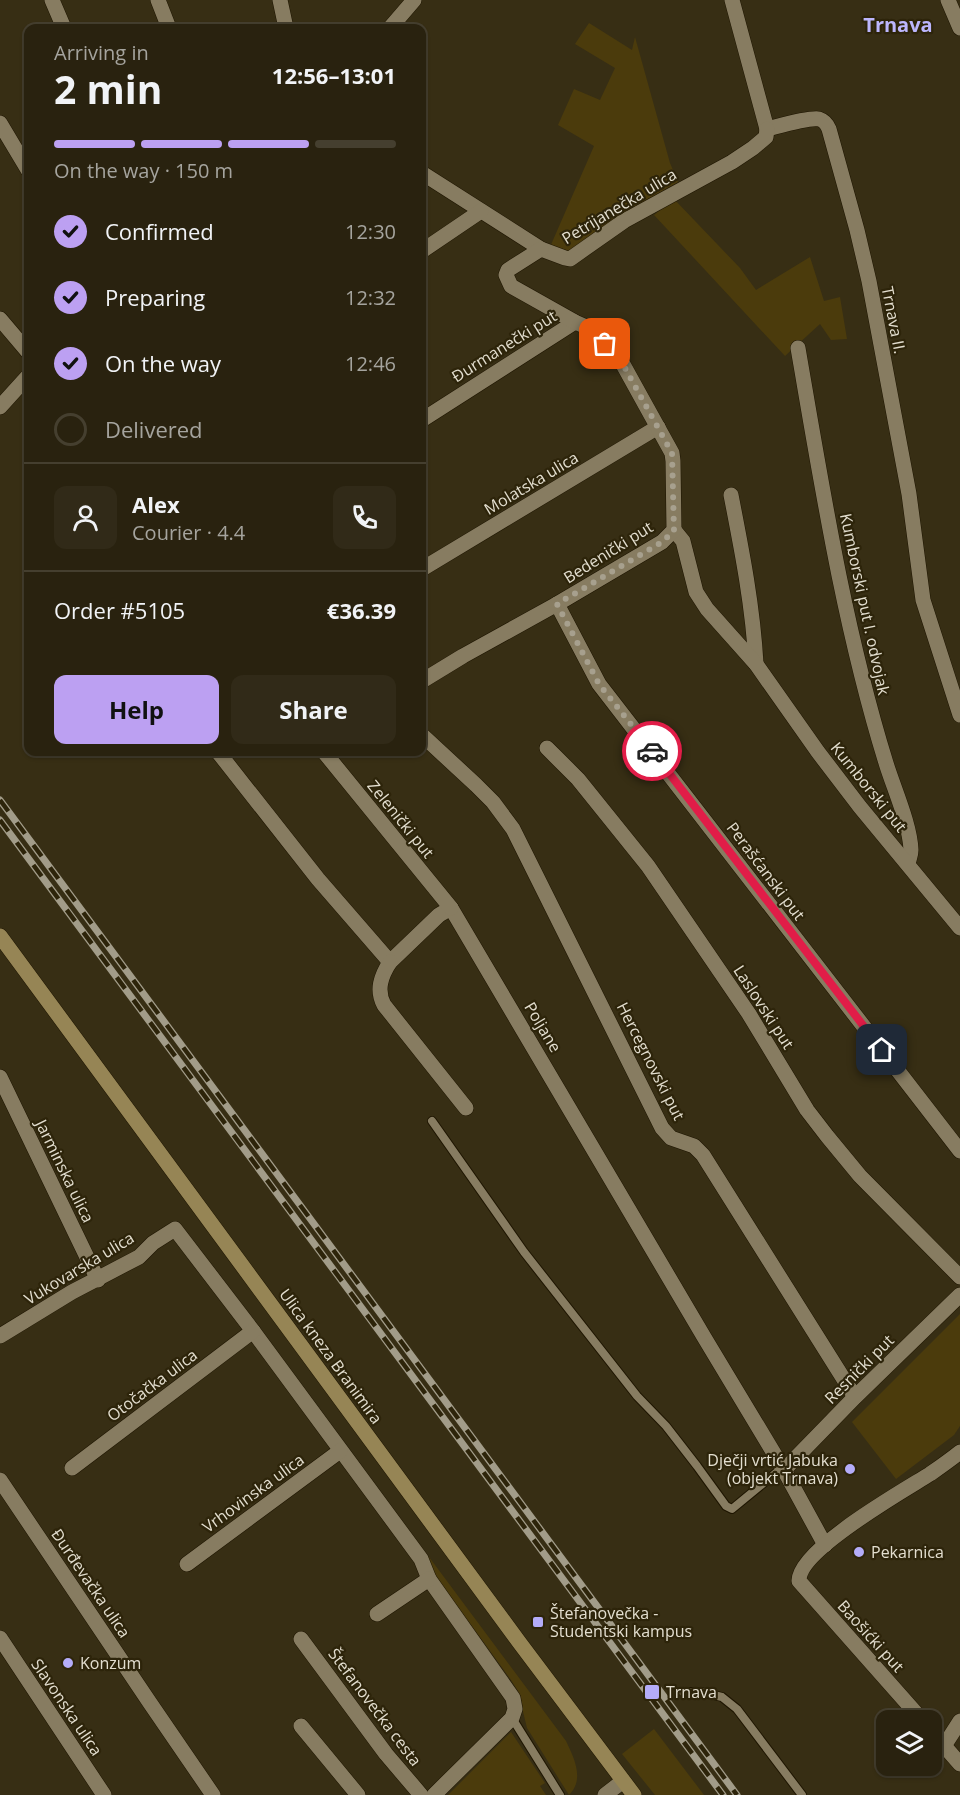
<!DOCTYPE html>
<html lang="en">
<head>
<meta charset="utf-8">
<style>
  body { margin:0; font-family:"Open Sans",sans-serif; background:#312a18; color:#f1f3f6; height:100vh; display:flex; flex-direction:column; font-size:22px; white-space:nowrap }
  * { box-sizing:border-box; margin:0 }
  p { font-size:20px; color:#a5a49e }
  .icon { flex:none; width:33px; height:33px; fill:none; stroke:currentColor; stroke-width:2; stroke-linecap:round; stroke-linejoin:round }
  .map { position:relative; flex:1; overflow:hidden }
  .drawer { position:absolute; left:24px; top:24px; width:402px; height:732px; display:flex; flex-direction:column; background:#29220f; border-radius:12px; box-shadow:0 2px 4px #0004,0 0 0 2px #453f2f }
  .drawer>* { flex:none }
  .controls { position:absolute; left:876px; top:1710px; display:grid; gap:12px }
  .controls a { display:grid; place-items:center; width:66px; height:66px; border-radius:12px; background:#29220f; box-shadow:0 2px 4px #0004,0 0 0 2px #453f2f; font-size:30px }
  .pin { position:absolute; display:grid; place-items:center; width:51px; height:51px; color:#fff; margin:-26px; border-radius:12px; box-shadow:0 3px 9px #0006 }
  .courier { position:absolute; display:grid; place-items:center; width:60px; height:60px; margin:-30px; border:4px solid #e11d48; border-radius:50%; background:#fff; color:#222; box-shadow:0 2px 8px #0007 }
  .head em { font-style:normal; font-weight:700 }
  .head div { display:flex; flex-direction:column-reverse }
  .head { display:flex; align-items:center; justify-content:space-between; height:102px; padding:0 30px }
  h1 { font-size:39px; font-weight:700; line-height:45px }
  .bar { display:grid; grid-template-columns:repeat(4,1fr); gap:9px 6px; align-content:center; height:72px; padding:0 30px }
  .bar i { height:8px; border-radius:4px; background:#453f2f }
  .bar .active { background:#bca0f2 }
  .bar p { grid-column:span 4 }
  .line { display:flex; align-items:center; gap:15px; padding:0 30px; border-top:2px solid #453f2f }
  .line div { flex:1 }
  .round { display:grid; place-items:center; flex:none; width:63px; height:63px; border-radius:12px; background:#312a18 }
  ol { padding:0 30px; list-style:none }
  li { display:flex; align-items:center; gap:18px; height:66px }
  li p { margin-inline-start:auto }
  li .icon { padding:6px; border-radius:50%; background:#bca0f2; color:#111; stroke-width:4 }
  li:last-child { color:#a5a49e }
  li i { width:33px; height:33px; border:3px solid #453f2f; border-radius:50% }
  .button { display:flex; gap:12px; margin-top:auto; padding:12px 30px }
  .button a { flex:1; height:69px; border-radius:12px; background:#bca0f2; color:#111; font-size:24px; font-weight:700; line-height:69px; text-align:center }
  .button a+a { background:#312a18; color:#f1f3f6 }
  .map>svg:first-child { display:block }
  .green { fill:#4b3b0c }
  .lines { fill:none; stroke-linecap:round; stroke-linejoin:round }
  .service-casing { stroke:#1e1500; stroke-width:10 }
  .minor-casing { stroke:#1e1500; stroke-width:16 }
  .tertiary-casing { stroke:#1e1500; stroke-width:16 }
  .secondary-casing { stroke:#1e1500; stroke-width:16 }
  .service { stroke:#877c61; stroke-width:8 }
  .minor { stroke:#877c61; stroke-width:15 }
  .tertiary { stroke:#877c61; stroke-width:15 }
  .secondary { stroke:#968555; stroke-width:15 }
  .rail-casing { stroke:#a29c89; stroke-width:7 }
  .rail { stroke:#2d240a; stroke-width:4.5; stroke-dasharray:14; stroke-linecap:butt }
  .done { stroke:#a7a08e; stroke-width:6; stroke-dasharray:0 10.8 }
  .route { stroke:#e11d48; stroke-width:8 }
  .poi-dot { fill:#b4acf9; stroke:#2d240a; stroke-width:2 }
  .labels { text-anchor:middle; stroke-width:4.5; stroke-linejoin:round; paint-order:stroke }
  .street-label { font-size:16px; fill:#e3decf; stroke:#2d240a }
  .poi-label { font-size:16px; fill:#e3decf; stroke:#2d240a; text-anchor:start }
  .quarter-label { font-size:20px; font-weight:bold; fill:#bcb6fd; stroke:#2d240a }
</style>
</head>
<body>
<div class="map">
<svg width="960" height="1795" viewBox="0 0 960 1795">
  <rect width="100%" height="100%" fill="#372e14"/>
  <g class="green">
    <path d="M589,23L632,50L635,37L670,163L678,182L634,207L567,252L550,247L594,146L558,125L574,89L600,100L615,68L575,44Z"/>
    <path d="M674,199L740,268L756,290L810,257L824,301L840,297L847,339L831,340L820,324L785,356L654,215Z"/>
    <path d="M202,1252L566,1741C574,1758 585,1779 569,1795L527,1728L518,1691L511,1680L440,1582L425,1557L202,1255Z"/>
    <path d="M960,1314V1426L954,1435L896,1479L852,1422Z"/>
    <path d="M654,1729L704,1795H655L622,1754Z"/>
    <path d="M511,1732L545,1783L540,1786L546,1795H448Z"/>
  </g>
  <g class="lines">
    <defs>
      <g id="service">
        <path d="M432,1121L524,1252L637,1396L666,1426L697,1466L726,1506L732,1509L777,1472L784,1470"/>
        <path d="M683,1692H701L722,1697L737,1709L802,1795"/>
        <path d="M512,1718L560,1795"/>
      </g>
      <g id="minor">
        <path d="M52,0L64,28"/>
        <path d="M158,0L169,28"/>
        <path d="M280,0L286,28"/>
        <path d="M732,0L767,129C779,126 809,117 819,119C825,121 827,124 829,129L857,230L869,281L909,494L923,600L960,715"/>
        <path d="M948,0L960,28"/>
        <path d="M0,123L28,170"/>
        <path d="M422,173L541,249L565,258L570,259L624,221L732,162L753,148L766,137L767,129"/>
        <path d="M422,251L481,211"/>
        <path d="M0,319L28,352"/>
        <path d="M798,348C822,487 844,627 886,763C894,789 910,824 911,850C911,855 909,859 908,864"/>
        <path d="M422,420L575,322"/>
        <path d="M731,495C742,551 753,607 756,664"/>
        <path d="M674,530L683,541L696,592L707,609L756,664L818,752L860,807L960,928"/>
        <path d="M422,569L658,427"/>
        <path d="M557,604L599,684L960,1151"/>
        <path d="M422,681L463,656L557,604L662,542L674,530L673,461L672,453L620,359L591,329L575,322L511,286L506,275L508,270L541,249"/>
        <path d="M422,735L476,785L493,802L513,829L662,1128L671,1138L694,1146L703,1155L855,1397"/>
        <path d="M547,748L578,779L648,866L749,1014L807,1110L827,1136L860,1176L960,1277"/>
        <path d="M218,752L318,879L390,962L439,915L451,908L704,1337L784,1470L825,1545"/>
        <path d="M324,752L451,908"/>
        <path d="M390,962C381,976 376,990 384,1005L466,1108"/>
        <path d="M0,1077L98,1280"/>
        <path d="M0,1336L72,1292L139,1257L153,1243L175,1229L253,1331L421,1559L429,1579L513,1698L515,1709L512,1718L434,1795"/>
        <path d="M72,1468L253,1331"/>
        <path d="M784,1470L855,1397L960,1295"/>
        <path d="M0,1480L150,1703L213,1795"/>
        <path d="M187,1564L340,1451"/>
        <path d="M377,1614L429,1579"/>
        <path d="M0,1638L104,1795"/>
        <path d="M301,1639L386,1754L421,1795"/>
        <path d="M922,1720L799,1581C798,1550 903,1491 930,1474C940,1467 950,1460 960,1452"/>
        <path d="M301,1726L358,1795"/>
        <path d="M932,1732L960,1764"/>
        <path d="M944,1746L960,1721"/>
      </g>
      <g id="tertiary">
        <path d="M390,28L414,0"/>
        <path d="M0,407L28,376"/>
        <path d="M605,1795L623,1781"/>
      </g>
      <path id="secondary" d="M0,936L519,1642L634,1795"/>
    </defs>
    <use href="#service" class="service-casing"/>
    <use href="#minor" class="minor-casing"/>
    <use href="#tertiary" class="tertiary-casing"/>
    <use href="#secondary" class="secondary-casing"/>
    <use href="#service" class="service"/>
    <use href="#minor" class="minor"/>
    <use href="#tertiary" class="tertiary"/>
    <use href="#secondary" class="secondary"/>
    <defs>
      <g id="rail">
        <path d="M0,800L737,1795"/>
        <path d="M0,820L723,1795"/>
      </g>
    </defs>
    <use href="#rail" class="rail-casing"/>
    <use href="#rail" class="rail"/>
  </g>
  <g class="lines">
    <path class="done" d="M605,344L620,359L672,453L674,531L662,542L557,604L599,684L652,751"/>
    <path class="route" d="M652,751L882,1050"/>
  </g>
  <g class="poi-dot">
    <circle cx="850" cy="1469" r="6"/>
    <circle cx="859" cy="1552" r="6"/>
    <rect x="532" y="1616" width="12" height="12" rx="3"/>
    <circle cx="68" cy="1663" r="6"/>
    <rect x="644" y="1684" width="16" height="16" rx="3"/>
  </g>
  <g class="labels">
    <g class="street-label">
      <text transform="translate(619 206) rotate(-31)" y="6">Petrijanečka ulica</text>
      <text transform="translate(894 320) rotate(79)" y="6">Trnava II.</text>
      <text transform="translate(504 346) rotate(-32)" y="6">Đurmanečki put</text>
      <text transform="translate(531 483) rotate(-31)" y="6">Molatska ulica</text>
      <text transform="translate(608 552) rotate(-32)" y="6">Bedenički put</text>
      <text transform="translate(865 604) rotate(78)" y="6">Kumborski put I. odvojak</text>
      <text transform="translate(869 787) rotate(51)" y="6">Kumborski put</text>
      <text transform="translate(401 819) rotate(51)" y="6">Zelenički put</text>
      <text transform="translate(766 871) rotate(53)" y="6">Perašćanski put</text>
      <text transform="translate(764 1007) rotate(57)" y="6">Laslovski put</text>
      <text transform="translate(543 1027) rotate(59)" y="6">Poljane</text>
      <text transform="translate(651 1061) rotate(63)" y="6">Hercegnovski put</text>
      <text transform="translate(65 1171) rotate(64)" y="6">Jarminska ulica</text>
      <text transform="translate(79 1268) rotate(-31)" y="6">Vukovarska ulica</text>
      <text transform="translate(331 1356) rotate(54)" y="6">Ulica kneza Branimira</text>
      <text transform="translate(859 1369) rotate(-45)" y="6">Resnički put</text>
      <text transform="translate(152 1385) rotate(-37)" y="6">Otočačka ulica</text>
      <text transform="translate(253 1493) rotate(-36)" y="6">Vrhovinska ulica</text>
      <text transform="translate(91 1583) rotate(56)" y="6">Đurđevačka ulica</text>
      <text transform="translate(871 1636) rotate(48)" y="6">Baošićki put</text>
      <text transform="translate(67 1707) rotate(56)" y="6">Slavonska ulica</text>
      <text transform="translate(375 1707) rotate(53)" y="6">Štefanovečka cesta</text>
    </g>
    <g class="poi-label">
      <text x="838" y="1466" text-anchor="end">Dječji vrtić Jabuka<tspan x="838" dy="18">(objekt Trnava)</tspan></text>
      <text x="871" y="1558">Pekarnica</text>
      <text x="550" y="1619">Štefanovečka -<tspan x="550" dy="18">Studentski kampus</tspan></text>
      <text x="80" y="1669">Konzum</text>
      <text x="666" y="1698">Trnava</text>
    </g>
    <g class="quarter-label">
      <text x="898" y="32">Trnava</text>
    </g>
  </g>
</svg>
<div class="controls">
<a><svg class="icon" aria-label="layers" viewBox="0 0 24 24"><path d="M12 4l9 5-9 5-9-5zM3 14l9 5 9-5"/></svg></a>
</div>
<div class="pin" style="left:605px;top:344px;background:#ea580c"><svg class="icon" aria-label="bag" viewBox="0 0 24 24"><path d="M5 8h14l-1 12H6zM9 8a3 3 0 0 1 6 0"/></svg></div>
<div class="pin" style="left:882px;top:1050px;background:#1f2937"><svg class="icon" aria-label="home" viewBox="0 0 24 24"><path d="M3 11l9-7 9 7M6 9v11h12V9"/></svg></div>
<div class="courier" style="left:652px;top:751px"><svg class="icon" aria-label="car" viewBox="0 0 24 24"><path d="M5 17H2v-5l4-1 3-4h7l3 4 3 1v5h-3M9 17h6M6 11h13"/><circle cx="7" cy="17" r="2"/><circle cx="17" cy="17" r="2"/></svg></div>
<section class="drawer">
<div class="head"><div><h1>2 min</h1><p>Arriving in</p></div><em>12:56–13:01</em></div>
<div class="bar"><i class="active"></i><i class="active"></i><i class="active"></i><i></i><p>On the way · 150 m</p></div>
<ol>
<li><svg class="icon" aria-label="check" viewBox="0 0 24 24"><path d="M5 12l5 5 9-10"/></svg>Confirmed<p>12:30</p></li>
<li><svg class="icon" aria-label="check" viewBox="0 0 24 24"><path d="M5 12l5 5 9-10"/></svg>Preparing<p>12:32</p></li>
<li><svg class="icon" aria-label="check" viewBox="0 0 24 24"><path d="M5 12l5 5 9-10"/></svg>On the way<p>12:46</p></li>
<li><i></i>Delivered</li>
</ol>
<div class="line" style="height:108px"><a class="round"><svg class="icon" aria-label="person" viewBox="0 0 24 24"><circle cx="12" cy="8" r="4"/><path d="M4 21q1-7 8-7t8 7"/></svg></a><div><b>Alex</b><p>Courier · 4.4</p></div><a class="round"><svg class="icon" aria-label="phone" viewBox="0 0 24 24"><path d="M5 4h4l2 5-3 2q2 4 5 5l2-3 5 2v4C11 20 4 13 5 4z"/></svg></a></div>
<div class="line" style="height:78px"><div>Order #5105</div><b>€36.39</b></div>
<div class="button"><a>Help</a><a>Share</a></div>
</section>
</div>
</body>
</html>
